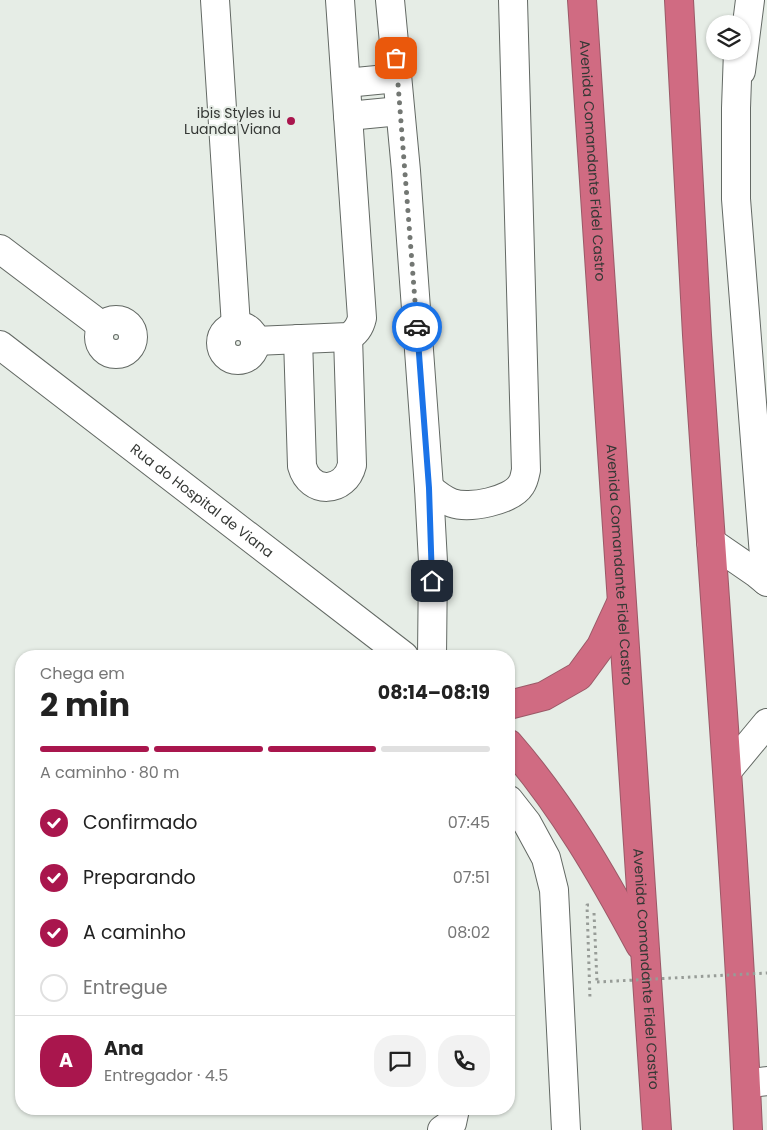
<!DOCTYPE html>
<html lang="pt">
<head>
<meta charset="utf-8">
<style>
  body { margin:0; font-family:Poppins,sans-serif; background:#f2f2f2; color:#222; height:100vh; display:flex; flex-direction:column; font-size:19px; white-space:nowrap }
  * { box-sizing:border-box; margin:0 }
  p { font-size:16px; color:#767676 }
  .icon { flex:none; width:28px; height:28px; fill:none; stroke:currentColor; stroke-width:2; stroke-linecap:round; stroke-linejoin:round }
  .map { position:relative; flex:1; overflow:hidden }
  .sheet { position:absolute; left:15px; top:650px; width:500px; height:465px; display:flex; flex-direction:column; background:#fff; border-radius:20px; box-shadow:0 1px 4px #0004 }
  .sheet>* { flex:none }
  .controls { position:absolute; left:706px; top:15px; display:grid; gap:10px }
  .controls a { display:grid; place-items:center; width:45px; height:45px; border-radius:50%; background:#fff; box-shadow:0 1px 4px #0004; font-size:25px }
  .pin { position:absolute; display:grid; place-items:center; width:42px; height:42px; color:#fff; margin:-21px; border-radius:10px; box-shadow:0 2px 8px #0006 }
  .courier { position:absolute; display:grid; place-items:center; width:50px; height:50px; margin:-25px; border:4px solid #1a73e8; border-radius:50%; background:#fff; color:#222; box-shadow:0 1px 6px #0007 }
  .summary em { font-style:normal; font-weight:700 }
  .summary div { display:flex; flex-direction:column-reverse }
  .summary { display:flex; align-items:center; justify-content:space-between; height:85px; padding:0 25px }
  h1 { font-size:32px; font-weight:700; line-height:38px }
  .bar { display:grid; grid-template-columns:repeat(4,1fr); gap:8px 5px; align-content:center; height:60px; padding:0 25px }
  .bar i { height:6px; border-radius:4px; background:#e0e0e0 }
  .bar .current { background:#a9164d }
  .bar p { grid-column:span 4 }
  .line { display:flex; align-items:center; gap:12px; padding:0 25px; border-top:1px solid #e0e0e0 }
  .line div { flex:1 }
  .round { display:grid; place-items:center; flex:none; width:52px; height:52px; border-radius:20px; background:#f2f2f2 }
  ol { padding:0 25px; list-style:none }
  li { display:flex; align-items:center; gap:15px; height:55px }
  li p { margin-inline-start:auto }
  li .icon { padding:5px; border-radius:50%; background:#a9164d; color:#fff; stroke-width:4 }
  li:last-child { color:#767676 }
  li i { width:28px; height:28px; border:2px solid #e0e0e0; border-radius:50% }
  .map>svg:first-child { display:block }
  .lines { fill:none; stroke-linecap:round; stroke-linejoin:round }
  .minor-casing { stroke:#636964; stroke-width:30 }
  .highway-casing { stroke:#9a5967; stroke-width:30 }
  .path { stroke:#979c97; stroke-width:3; stroke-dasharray:2.5 4; stroke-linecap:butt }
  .minor { stroke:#fff; stroke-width:28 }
  .highway { stroke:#d06b82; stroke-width:28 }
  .path-bridge { stroke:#979c97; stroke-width:3; stroke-dasharray:2.5 4; stroke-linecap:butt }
  .done { stroke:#737773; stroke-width:5; stroke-dasharray:0 9 }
  .route { stroke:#1a73e8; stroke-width:6 }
  .poi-dot { fill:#a9164d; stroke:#e6ede6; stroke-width:2 }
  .labels { text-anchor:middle; stroke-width:4; stroke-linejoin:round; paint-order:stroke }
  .poi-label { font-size:14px; fill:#353835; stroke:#e6ede6; text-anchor:end }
  .street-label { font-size:14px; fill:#353835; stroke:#e6ede6 }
</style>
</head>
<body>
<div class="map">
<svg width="767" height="1130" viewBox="0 0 767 1130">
  <rect width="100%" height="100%" fill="#e6ede6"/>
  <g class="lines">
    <defs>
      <g id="minor">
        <path d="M215,0L236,326"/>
        <path d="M390,0L406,171L429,488L433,562L432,656"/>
        <path d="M738,51L736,108V199L766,581"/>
        <path d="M741,71L750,0"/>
        <path d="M346,83L397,78"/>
        <path d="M348,116L400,111"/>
        <path d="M0,249L102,326"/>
        <circle cx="116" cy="337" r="17"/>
        <circle cx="238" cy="343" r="17"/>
        <path d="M298,339L302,466C310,495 345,493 352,465L348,337"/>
        <path d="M255,341L348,337C356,333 360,327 362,318L340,0"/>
        <path id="s1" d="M0,345L404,656"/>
        <path d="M429,488C436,494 443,500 452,503C469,509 511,501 521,485C524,481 525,475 526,470L513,0"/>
        <path d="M711,542L756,573L767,582"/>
        <path d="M728,770L767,723"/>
        <path d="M509,800L527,823L546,858L554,890L566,1130"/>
        <path d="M746,1084L767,1081"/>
        <path d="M442,1130L452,1123L455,1109"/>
      </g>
      <g id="highway">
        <path id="s2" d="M582,0L657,1130"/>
        <path d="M679,0C685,112 690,224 697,335C714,600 736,865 748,1130"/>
        <path d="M509,705L544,696L579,676L601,646L620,605"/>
        <path d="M509,744C562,805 602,874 640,945"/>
      </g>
    </defs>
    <use href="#minor" class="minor-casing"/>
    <use href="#highway" class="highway-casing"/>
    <g class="path">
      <path d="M589,905H587L590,999"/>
      <path d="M594,913L597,982"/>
    </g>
    <use href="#minor" class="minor"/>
    <use href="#highway" class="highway"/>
    <path class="path-bridge" d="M597,982L767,973"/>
  </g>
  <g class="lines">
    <path class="done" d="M396,58L417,327"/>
    <path class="route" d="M417,327L429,488L432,581"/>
  </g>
  <circle class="poi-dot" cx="291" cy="121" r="5"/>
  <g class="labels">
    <g class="poi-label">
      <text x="281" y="118">ibis Styles iu<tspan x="281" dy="16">Luanda Viana</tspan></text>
    </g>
    <g class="street-label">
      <text dy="5" stroke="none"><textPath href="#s2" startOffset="161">Avenida Comandante Fidel Castro</textPath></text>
      <text dy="5" stroke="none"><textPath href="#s1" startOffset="255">Rua do Hospital de Viana</textPath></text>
      <text dy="5" stroke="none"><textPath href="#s2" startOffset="566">Avenida Comandante Fidel Castro</textPath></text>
      <text dy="5" stroke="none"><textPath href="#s2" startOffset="971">Avenida Comandante Fidel Castro</textPath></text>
    </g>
  </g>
</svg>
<div class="controls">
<a><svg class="icon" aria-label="layers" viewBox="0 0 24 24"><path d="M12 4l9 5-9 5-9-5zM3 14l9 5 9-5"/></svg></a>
</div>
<div class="pin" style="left:396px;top:58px;background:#ea580c"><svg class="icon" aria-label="bag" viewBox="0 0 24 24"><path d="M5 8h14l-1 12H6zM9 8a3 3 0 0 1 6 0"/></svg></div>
<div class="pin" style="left:432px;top:581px;background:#1f2937"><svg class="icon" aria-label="home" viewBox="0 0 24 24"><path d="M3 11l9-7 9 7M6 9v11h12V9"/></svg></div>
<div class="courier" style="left:417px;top:327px"><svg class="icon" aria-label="car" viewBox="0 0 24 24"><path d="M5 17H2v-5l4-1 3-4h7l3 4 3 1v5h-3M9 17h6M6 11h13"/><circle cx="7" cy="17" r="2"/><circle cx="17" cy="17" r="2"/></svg></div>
<section class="sheet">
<div class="summary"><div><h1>2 min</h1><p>Chega em</p></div><em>08:14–08:19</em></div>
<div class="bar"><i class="current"></i><i class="current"></i><i class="current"></i><i></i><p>A caminho · 80 m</p></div>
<ol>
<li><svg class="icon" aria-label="check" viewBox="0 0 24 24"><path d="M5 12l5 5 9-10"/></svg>Confirmado<p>07:45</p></li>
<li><svg class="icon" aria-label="check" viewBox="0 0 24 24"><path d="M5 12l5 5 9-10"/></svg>Preparando<p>07:51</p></li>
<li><svg class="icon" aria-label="check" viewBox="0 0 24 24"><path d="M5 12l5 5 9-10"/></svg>A caminho<p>08:02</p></li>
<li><i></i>Entregue</li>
</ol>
<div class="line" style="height:90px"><b class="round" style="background:#a9164d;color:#fff">A</b><div><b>Ana</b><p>Entregador · 4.5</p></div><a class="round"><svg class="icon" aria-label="chat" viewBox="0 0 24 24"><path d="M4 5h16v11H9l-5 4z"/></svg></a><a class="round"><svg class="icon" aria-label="phone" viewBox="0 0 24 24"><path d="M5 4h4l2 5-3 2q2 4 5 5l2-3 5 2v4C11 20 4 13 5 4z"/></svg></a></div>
</section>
</div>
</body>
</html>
